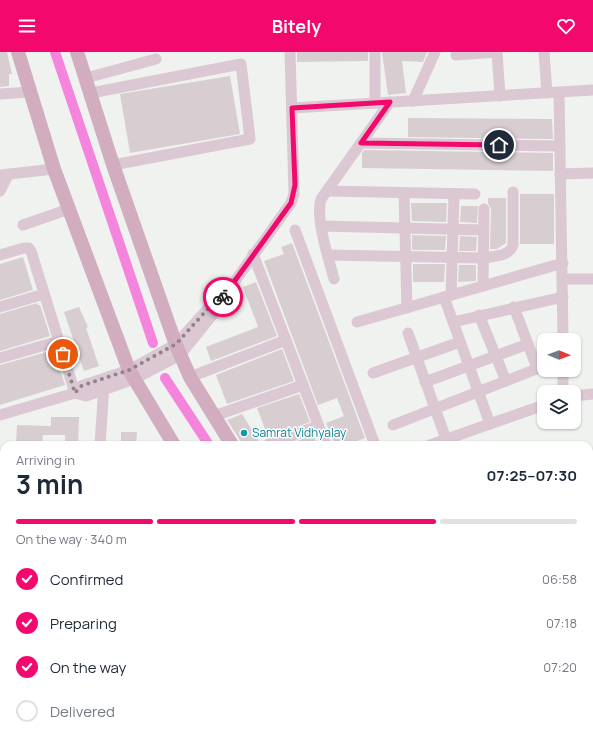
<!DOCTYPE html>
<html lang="en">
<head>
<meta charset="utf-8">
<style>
  body { margin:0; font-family:Manrope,sans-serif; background:#f6f6f7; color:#1f2937; height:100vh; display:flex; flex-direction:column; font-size:15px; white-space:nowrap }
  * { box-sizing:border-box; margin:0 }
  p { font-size:13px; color:#747a83 }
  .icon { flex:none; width:22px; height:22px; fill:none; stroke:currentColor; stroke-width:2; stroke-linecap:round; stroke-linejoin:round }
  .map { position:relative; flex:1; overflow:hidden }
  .side { position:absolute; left:0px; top:389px; width:593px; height:300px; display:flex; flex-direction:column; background:#fff; border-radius:12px 12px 0 0; box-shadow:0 1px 3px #0004 }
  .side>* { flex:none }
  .needle { width:26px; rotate:91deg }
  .controls { position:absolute; left:537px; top:281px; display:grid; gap:8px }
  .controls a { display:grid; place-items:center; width:44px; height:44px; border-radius:8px; background:#fff; box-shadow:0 1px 3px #0004; font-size:20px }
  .pin { position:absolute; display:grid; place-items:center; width:34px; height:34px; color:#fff; margin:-17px; border:2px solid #fff; border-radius:50%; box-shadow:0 1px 4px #0007 }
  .courier { position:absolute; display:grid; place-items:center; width:40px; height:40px; margin:-20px; border:3px solid #f3096e; border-radius:50%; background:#fff; color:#222; box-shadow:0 1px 5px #0007 }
  .headline em { font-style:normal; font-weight:700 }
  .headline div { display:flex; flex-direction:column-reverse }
  .headline { display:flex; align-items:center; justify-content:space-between; height:68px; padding:0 16px }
  h1 { font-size:26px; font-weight:700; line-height:30px }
  .bar { display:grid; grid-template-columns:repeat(4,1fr); gap:6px 4px; align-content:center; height:48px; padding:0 16px }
  .bar i { height:5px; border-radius:3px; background:#e0e1e3 }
  .bar .current { background:#f3096e }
  .bar p { grid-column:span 4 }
  ol { padding:0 16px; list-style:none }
  li { display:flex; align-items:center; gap:12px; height:44px }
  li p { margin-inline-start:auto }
  li .icon { padding:4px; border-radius:50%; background:#f3096e; color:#fff; stroke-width:4 }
  li:last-child { color:#747a83 }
  li i { width:22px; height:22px; border:2px solid #e0e1e3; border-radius:50% }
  header { display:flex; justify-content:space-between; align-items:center; height:52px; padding:0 16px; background:#f3096e; color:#fff; font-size:18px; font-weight:700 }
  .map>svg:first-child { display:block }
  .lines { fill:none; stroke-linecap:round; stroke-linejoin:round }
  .canal { stroke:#f484dc; stroke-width:10 }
  .building { fill:#d8ced1 }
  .minor { stroke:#dbc8d2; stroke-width:11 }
  .major { stroke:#d1adbf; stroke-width:14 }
  .done { stroke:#91828a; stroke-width:4; stroke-dasharray:0 7.2 }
  .route { stroke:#f3096e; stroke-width:5 }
  .culture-dot { fill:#0f9aa8; stroke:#fff; stroke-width:1.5 }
  .labels { text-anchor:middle; stroke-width:3; stroke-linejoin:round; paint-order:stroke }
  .culture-label { font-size:12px; fill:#0d838f; stroke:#fff; text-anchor:start }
</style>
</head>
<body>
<header><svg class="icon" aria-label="menu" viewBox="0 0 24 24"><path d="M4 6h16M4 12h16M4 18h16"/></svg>Bitely<svg class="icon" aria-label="heart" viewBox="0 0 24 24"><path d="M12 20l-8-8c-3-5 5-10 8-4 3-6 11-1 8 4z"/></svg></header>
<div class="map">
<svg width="593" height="689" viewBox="0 0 593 689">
  <rect width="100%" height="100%" fill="#eff2ef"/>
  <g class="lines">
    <g class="canal">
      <path d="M55,0L153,291"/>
      <path d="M165,326L209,393"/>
      <path d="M400,685L402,689"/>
    </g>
  </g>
  <g class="building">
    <path d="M0,0H7L12,22H9V34L0,35Z"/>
    <path d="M297,0H368V9L297,10Z"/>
    <path d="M382,0H427L423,10L402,9L406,41L388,43Z"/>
    <path d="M230,24L240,82L130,101L120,42Z"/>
    <path d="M408,66L552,67L553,87L408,85Z"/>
    <path d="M364,98L553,101V119L362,116V101Z"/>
    <rect x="520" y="142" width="34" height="50"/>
    <path d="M488,146H506V191L497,197H490L491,157L488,151Z"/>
    <path d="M411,151H447L446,170L412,169Z"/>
    <path d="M461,154H478L477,171L460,170Z"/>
    <path d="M412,183L446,184L445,198H412Z"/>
    <path d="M460,184L477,185L476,199H459Z"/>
    <path d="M292,191L365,386L346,393H335L326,371L344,364L337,346L318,353L264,209L284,202L281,195Z"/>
    <path d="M23,205L33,238L0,248V212Z"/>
    <path d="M413,212H445L444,230H413Z"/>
    <path d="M459,213H476V229L458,230Z"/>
    <path d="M256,230L277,284L211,309L206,295L258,275L243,235Z"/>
    <path d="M37,251L38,253H40L50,284L0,299V262Z"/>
    <path d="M79,255L88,275L86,276L99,314L84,319L64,260Z"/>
    <path d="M282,297L294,329L227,352L216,323Z"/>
    <path d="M54,298L65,333L0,353V313Z"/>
    <path d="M299,342L310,370L268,385L257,356Z"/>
    <path d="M242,362L261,393H243L227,368Z"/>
    <path d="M51,365H79L78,393H65V383H43L42,393H16L17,373L51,374Z"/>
    <path d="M121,380H137L136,393H121Z"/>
    <path d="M313,383L318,393H287Z"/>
  </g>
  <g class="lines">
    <g class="minor">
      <path d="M375,0V51"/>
      <path d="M497,0L500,44"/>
      <path d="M544,0L547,41"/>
      <path d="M456,3L497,0"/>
      <path d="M86,26L156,7"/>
      <path d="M559,40L563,288"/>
      <path d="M91,41L241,12L250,87L113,113"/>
      <path d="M0,42L30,40"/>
      <path d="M413,49L435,0"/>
      <path d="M292,56L593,38"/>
      <path d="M361,91L560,94"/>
      <path d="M560,122L593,121"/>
      <path d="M0,123L54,117"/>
      <path d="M0,139L8,123"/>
      <path d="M327,139L475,142"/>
      <path d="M404,141L407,256"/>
      <path d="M23,173L69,157"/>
      <path d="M322,174L483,178"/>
      <path d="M295,178L375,393"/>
      <path d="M253,202L326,393"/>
      <path d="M0,203L24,196H29L31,199L75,341"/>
      <path d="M328,203L483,206C494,204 509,205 513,193V140"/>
      <path d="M334,227C329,207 315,167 321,147L390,50"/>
      <path d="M563,227H593"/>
      <path d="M483,234L484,157"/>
      <path d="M451,243L454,142"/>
      <path d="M444,245L490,372"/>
      <path d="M220,250L291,151L294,142L290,0"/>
      <path d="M0,255L44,242"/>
      <path d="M514,255L537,316"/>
      <path d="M479,263L506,329"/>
      <path d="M357,270L563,211"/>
      <path d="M453,270L563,245"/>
      <path d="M408,281L446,387"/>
      <path d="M0,306L59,289"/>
      <path d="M373,321L460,290"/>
      <path d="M190,325L286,288"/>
      <path d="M425,330L528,292"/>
      <path d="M563,340V318"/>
      <path d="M574,344L593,342"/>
      <path d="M0,363L75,341L81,334L129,318L176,292L215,249L220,250L218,256L180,303L134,327L86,344L75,341"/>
      <path d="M214,364L303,333"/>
      <path d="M393,373L544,314"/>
      <path d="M269,392L318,374"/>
      <path d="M100,393L104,333"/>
      <path d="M430,393L544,353"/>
      <path d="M589,407L593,406"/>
      <path d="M0,439H4"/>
      <path d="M589,460H593"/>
      <path d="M589,511H593"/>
      <path d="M589,559L593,561"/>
      <path d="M0,621H4"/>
      <path d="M589,622L593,621"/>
      <path d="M589,654L593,656"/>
      <path d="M44,685V689"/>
      <path d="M88,685V689"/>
      <path d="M130,685L131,689"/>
      <path d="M350,685L351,689"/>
      <path d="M534,685V689"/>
      <path d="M321,687L322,689"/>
      <path d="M28,689L34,685"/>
    </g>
    <g class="major">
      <path d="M18,0L54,117L129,318L174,393"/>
      <path d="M77,0L113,113L176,293L190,325L232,393"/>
      <path d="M363,685L366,689"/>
      <path d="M419,685L422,689"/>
    </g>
  </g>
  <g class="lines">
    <path class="done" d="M63,302L75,341L81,334L129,318L176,292L215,249L220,250L223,245"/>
    <path class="route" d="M223,245L291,151L295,133L292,56L390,50L361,91L499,93"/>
  </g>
  <circle class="culture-dot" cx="244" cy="381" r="4"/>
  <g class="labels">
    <g class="culture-label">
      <text x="252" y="385">Samrat Vidhyalay</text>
    </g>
  </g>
</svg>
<div class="controls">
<a><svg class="needle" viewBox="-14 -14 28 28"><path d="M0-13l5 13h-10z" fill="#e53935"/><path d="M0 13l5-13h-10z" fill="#747a83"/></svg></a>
<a><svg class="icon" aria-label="layers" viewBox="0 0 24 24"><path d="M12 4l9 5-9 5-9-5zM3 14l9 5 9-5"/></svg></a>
</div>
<div class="pin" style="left:63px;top:302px;background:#ea580c"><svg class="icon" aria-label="bag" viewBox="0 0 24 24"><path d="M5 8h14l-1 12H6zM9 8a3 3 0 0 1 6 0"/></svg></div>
<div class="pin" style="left:499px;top:93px;background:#1f2937"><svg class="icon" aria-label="home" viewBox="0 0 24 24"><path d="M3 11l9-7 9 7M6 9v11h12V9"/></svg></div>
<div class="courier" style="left:223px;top:245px"><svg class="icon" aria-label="bike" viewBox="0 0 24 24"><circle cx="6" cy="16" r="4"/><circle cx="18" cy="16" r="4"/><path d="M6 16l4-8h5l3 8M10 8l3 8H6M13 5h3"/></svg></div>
<section class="side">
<div class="headline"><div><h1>3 min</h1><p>Arriving in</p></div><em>07:25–07:30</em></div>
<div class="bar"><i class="current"></i><i class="current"></i><i class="current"></i><i></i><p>On the way · 340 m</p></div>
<ol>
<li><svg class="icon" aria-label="check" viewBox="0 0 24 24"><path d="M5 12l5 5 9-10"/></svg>Confirmed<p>06:58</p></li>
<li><svg class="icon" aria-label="check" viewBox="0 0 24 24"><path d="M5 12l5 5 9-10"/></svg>Preparing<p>07:18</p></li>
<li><svg class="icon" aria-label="check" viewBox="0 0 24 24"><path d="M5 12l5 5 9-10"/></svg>On the way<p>07:20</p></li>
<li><i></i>Delivered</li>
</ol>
</section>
</div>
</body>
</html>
